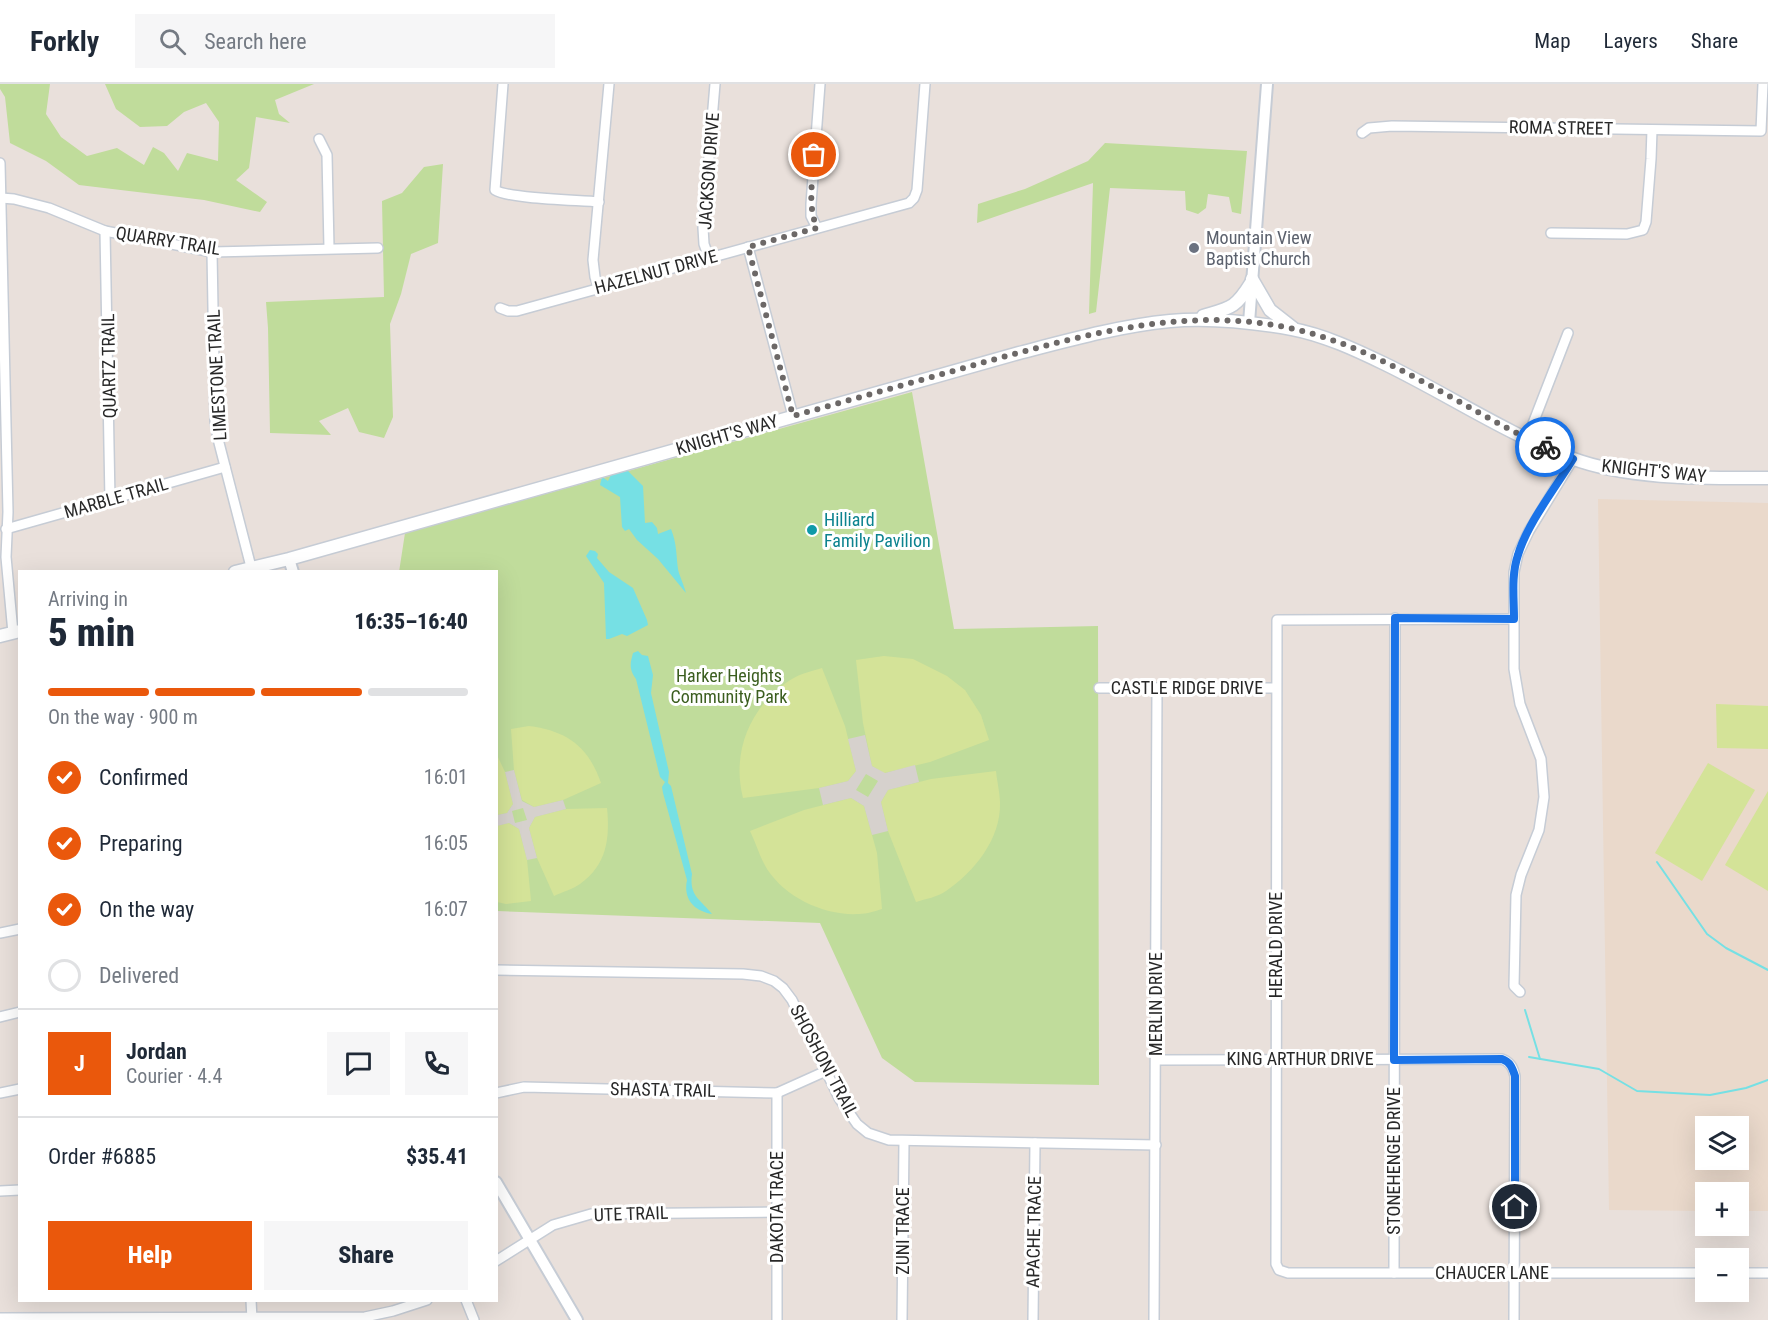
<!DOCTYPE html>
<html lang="en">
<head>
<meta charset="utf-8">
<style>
  body { margin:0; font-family:"Roboto Condensed",sans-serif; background:#f6f6f7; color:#1f2937; height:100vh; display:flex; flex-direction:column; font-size:22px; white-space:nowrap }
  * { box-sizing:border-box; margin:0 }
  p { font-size:20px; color:#747a83 }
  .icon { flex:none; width:33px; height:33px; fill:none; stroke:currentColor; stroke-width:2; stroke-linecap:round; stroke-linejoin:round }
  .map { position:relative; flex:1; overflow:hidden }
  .drawer { position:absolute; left:18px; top:486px; width:480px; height:732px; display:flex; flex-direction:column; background:#fff; border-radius:0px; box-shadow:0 6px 24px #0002 }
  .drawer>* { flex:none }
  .buttons { position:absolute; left:1695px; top:1032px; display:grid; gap:12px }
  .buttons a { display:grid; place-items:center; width:54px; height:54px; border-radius:0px; background:#fff; box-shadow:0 6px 24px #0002; font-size:30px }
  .pin { position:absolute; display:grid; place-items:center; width:51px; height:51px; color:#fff; margin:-26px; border:3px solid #fff; border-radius:50%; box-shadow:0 2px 6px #0007 }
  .courier { position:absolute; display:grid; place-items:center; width:60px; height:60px; margin:-30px; border:4px solid #1a73e8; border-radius:50%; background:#fff; color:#222; box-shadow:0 2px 8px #0007 }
  .summary em { font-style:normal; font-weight:800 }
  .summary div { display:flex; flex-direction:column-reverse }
  .summary { display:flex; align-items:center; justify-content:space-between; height:102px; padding:0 30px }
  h1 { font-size:39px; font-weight:800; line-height:45px }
  .bar { display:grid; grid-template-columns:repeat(4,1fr); gap:9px 6px; align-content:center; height:72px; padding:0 30px }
  .bar i { height:8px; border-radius:4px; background:#e0e1e3 }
  .bar .current { background:#ea580c }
  .bar p { grid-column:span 4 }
  .line { display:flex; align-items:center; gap:15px; padding:0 30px; border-top:2px solid #e0e1e3 }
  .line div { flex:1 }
  .round { display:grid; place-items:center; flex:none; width:63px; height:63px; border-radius:0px; background:#f6f6f7 }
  ol { padding:0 30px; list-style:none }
  li { display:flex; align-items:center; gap:18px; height:66px }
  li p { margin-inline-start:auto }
  li .icon { padding:6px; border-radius:50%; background:#ea580c; color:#fff; stroke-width:4 }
  li:last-child { color:#747a83 }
  li i { width:33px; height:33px; border:3px solid #e0e1e3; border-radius:50% }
  .cta { display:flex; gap:12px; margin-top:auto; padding:12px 30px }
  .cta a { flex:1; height:69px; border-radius:0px; background:#ea580c; color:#fff; font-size:24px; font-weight:800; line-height:69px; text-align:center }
  .cta a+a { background:#f6f6f7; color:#1f2937 }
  header { display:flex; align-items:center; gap:36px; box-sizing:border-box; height:84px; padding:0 30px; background:#fff; border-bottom:2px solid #e0e1e3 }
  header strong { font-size:28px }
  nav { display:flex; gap:33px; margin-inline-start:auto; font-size:21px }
  .search { width:420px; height:54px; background:#f6f6f7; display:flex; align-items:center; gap:15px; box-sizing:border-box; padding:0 21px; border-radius:0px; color:#747a83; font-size:22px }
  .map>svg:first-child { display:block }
  .education { fill:#ead9cb; fill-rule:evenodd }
  .green { fill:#c0dc9b }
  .pitch { fill:#d4e398 }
  .plaza { fill:#d6d1cd; fill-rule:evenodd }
  .water { fill:#76e0e4 }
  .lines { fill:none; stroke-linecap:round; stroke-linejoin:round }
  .stream { stroke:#76e0e4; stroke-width:2 }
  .minor-casing { stroke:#c6ccd5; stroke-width:12 }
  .tertiary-casing { stroke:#c6ccd5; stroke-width:14 }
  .secondary-casing { stroke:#c6ccd5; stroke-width:15 }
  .minor { stroke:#fff; stroke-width:9 }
  .tertiary { stroke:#fff; stroke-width:10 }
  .secondary { stroke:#fff; stroke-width:12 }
  .done { stroke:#6c6867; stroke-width:6; stroke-dasharray:0 10.8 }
  .route { stroke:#1a73e8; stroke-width:8 }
  .worship-dot { fill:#6b7280; stroke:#fff; stroke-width:2 }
  .culture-dot { fill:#0f9aa8; stroke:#fff; stroke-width:2 }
  .labels { text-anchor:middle; stroke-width:6; stroke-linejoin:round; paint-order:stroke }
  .street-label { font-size:18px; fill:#282828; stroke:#fff }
  .worship-label { font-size:18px; fill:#5b616d; stroke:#fff; text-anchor:start }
  .culture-label { font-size:18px; fill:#0d838f; stroke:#fff; text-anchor:start }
  .park-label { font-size:18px; fill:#3b5e1f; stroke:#fff }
</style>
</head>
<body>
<header>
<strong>Forkly</strong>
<div class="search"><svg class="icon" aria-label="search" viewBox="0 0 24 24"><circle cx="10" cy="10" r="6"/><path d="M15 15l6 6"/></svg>Search here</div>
<nav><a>Map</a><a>Layers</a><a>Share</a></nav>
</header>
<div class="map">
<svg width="1768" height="1236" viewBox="0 0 1768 1236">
  <rect width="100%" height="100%" fill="#e9e0db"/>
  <path class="education" d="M1598,415L1768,419V1127H1739L1738,1108H1706L1705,1127L1609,1126ZM1706,1042H1738V1076H1706Z"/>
  <g class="green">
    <path d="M0,0H50L46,30L61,53L87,72L117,64L144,81L153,63L164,69L178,87L187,69L218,77L219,38L206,19L184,28L167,42L140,43L116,25L105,0H314L275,16L279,30L290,39L256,33L249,84L236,96L267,118L260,128L204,116L79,101L46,77L10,59L5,13L0,5Z"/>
    <path d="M1105,59L1247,67L1241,130L1232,128L1229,113L1208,110L1206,124L1198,130L1186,126L1185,107L1110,104L1096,228L1089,230L1093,99L977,139L978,120L1025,105L1088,77Z"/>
    <path d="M443,80L438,159L411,170L401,210L390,240L393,333L384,354L359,348L348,324L319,337L331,351L270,349L268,244L266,218L384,213L382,117L402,109L424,83Z"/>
    <path d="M912,308L954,545L1098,542L1099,1001L915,998L882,974L820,839L497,827L496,488H399L405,449Z"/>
  </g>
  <g class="pitch">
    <path d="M884,572L913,575L947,592L965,606L981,631L989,656L930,678L884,689L872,682L863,639L856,576Z"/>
    <path d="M822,584L845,642L856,687L848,697L819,704L743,714C731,667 751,620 792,595C800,590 812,587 822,584Z"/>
    <path d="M1716,620L1768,622V665L1717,664Z"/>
    <path d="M529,642C567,647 588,662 601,699L563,716L534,723L522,716L514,686L511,645Z"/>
    <path d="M496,669L505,688L513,720L507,729L497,731Z"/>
    <path d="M1708,679L1755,706L1702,797L1655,769Z"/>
    <path d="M996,687C997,698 1000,709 1000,719C1001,755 974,788 946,807C938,813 925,815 916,818L888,747L881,718L888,706L931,695Z"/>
    <path d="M1768,707V807L1725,781Z"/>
    <path d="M851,714L864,722L877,769L882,825C875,827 867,830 859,830C825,832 786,814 767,785C760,774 756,759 750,747L804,726Z"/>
    <path d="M607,724C610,754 607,781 580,800C573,805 562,808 554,812L537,774L529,744L535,733L566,725Z"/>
    <path d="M509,739L519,745L527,776L531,817L506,820L497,818L496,742Z"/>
  </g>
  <g class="plaza">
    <path d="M865,651L872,682L885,689L915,681L919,698L888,706L881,718L888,747L872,751L864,722L851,714L823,721L819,704L848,697L856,687L848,655ZM866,690L878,697L868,713L856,706Z"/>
    <path d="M514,686L522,717L534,723L563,716L566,725L535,733L529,744L537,774L527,776L519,745L509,739L497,742V731L507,729L513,720L505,688ZM523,724L527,736L515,739L512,727Z"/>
  </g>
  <g class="water">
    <path d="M627,386L643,402L645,439L652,438L657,444L658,450L671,445C677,460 676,470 678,485C679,491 684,501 686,509L658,475L637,456L629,445L625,447L622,443L620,413L600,401L602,393L608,397L611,391Z"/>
    <path d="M590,466L595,467L598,470L597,474L609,488L633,504L647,536L648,541L627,552L622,550L609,555H606L604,499L586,472Z"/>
    <path d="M638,567L642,571L648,572L653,591L651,609L669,688L668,699L671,702L692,790C689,812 700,815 712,830C694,827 683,815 687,796L663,709L662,703L665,698L660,693L636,595C629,585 630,580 633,569Z"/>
  </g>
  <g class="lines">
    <g class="stream">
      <path d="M1657,778L1707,850L1726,864L1768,886"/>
      <path d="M1525,926L1540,975"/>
      <path d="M1529,973L1599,985L1637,1007L1710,1011L1746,1004L1768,996"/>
    </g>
    <defs>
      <g id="minor">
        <path d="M503,0L495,106C509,115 579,116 599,118"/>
        <path d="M1362,49L1369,44L1392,42L1761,47L1763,0"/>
        <path d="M319,55L327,71L329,164"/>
        <path d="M0,79L8,428L6,473L13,549"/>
        <path d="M1,114L14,115L49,124L105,147L212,168L378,164"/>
        <path d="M817,144L811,132V120L820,0"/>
        <path d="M105,147L110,416"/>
        <path d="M1551,149L1627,150L1643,146L1646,138L1651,75L1652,46"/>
        <path d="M748,163L793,332"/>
        <path d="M212,168L215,337L218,355L251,483"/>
        <path d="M709,174L704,160L703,144L715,0"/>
        <path d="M599,204L595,193L593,176L609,0"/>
        <path d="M500,224L508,227H517L909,119L914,114L917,106L925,0"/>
        <path d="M1527,355L1568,249"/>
        <path d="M6,445L225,383"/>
        <path d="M1514,535L1277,536L1276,1180L1279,1186L1288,1189H1706"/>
        <path d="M1099,604H1276"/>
        <path d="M0,849L20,845"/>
        <path d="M496,886L743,890L761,892L774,897L783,904L792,916L839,1014L857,1040L868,1049L889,1056L1156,1061"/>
        <path d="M1520,908L1514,902L1516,811L1521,791L1539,746L1544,713L1541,675L1520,620L1514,585V488L1518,470L1529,447L1573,375"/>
        <path d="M0,933L20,928"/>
        <path d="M1156,976L1502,975C1510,978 1513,983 1515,992L1514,1236"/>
        <path d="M0,1009L20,1005"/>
        <path d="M496,1009L524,1003L777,1009L826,987"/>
        <path d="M0,1107L20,1106"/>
        <path d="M496,1177L553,1141L591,1130L777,1128"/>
        <path d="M1394,1189L1395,534"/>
        <path d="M1738,1189H1768"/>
        <path d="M251,1216L252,1236"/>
        <path d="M466,1216L474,1236"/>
        <path d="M0,1234L365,1233L393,1227L427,1216"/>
        <path d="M777,1236V1009"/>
        <path d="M902,1236L904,1058"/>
        <path d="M1033,1236L1035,1059"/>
        <path d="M1154,1236L1157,604"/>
      </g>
      <g id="tertiary">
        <path d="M1249,239L1267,0"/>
        <path d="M289,475L293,488"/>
        <path d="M496,1098L577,1236"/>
      </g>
      <g id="secondary">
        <path d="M1252,195L1270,226L1293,244"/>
        <path d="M1203,232C1230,224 1235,225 1251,199"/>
        <path d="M235,488L289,475L1019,269C1069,256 1119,242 1170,237C1210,233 1252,238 1292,245C1324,251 1356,266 1385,280C1447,310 1505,349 1571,374C1629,396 1706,394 1768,394"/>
        <path d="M0,552L20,547"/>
      </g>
    </defs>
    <use href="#minor" class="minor-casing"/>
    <use href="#tertiary" class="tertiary-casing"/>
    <use href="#secondary" class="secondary-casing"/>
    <use href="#minor" class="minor"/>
    <use href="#tertiary" class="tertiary"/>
    <use href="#secondary" class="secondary"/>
  </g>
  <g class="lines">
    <path class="done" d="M814,71C813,95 807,121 817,144L748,163L793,332C857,314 921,296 985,278C1087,250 1188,221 1294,245C1383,265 1463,325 1545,363"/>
    <path class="route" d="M1515,1123V992C1512,983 1510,978 1502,975L1394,976L1395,534L1514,535C1514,514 1511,491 1518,471C1527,440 1556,403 1573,375L1545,363"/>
  </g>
  <circle class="worship-dot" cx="1194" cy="164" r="6"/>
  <circle class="culture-dot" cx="812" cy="446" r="6"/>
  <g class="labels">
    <g class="street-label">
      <text transform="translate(1561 44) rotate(1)" y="6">ROMA STREET</text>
      <text transform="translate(709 87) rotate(-86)" y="6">JACKSON DRIVE</text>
      <text transform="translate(168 157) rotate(9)" y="6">QUARRY TRAIL</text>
      <text transform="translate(656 188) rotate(-15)" y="6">HAZELNUT DRIVE</text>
      <text transform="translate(109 282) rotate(-91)" y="6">QUARTZ TRAIL</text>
      <text transform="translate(217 291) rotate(-93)" y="6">LIMESTONE TRAIL</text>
      <text transform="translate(727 351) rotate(-16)" y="6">KNIGHT'S WAY</text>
      <text transform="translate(1654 387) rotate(6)" y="6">KNIGHT'S WAY</text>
      <text transform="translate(116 414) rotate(-16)" y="6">MARBLE TRAIL</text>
      <text x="1187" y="610">CASTLE RIDGE DRIVE</text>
      <text transform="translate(1276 861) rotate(-90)" y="6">HERALD DRIVE</text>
      <text transform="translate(1156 920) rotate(-90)" y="6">MERLIN DRIVE</text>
      <text x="1300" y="981">KING ARTHUR DRIVE</text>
      <text transform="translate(824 977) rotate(62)" y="6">SHOSHONI TRAIL</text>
      <text transform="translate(663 1006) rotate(1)" y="6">SHASTA TRAIL</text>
      <text transform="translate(1394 1077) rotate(-90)" y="6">STONEHENGE DRIVE</text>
      <text transform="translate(777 1123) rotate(-90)" y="6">DAKOTA TRACE</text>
      <text transform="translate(631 1130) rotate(-2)" y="6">UTE TRAIL</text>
      <text transform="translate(903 1147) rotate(-90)" y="6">ZUNI TRACE</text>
      <text transform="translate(1034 1148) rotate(-89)" y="6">APACHE TRACE</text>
      <text x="1492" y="1195">CHAUCER LANE</text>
    </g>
    <g class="worship-label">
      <text x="1206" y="160">Mountain View<tspan x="1206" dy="21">Baptist Church</tspan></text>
    </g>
    <g class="culture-label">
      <text x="824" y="442">Hilliard<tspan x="824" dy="21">Family Pavilion</tspan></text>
    </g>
    <g class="park-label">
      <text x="729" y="598">Harker Heights<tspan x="729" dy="21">Community Park</tspan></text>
    </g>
  </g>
</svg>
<div class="buttons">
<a><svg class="icon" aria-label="layers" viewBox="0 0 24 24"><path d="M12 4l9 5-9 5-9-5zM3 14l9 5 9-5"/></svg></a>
<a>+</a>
<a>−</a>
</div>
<div class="pin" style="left:814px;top:71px;background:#ea580c"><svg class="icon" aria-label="bag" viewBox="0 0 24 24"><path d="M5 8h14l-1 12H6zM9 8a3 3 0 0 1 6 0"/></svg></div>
<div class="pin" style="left:1515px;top:1123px;background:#1f2937"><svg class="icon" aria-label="home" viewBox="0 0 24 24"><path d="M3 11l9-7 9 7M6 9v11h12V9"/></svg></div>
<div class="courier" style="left:1545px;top:363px"><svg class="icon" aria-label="bike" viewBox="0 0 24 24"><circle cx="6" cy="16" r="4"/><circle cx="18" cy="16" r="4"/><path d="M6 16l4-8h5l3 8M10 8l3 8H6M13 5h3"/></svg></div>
<section class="drawer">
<div class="summary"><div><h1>5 min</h1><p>Arriving in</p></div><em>16:35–16:40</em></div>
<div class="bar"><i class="current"></i><i class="current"></i><i class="current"></i><i></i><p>On the way · 900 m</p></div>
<ol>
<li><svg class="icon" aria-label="check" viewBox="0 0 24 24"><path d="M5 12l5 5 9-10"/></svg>Confirmed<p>16:01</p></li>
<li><svg class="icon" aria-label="check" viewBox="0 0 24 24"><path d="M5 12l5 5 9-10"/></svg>Preparing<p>16:05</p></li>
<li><svg class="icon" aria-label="check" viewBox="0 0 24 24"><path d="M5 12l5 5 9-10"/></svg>On the way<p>16:07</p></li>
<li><i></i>Delivered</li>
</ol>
<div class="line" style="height:108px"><b class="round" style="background:#ea580c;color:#fff">J</b><div><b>Jordan</b><p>Courier · 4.4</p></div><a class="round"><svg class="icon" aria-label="chat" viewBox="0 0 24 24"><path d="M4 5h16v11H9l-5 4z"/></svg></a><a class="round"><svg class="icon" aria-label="phone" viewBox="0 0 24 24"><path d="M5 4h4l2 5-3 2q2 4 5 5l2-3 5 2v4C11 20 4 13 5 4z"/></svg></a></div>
<div class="line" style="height:78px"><div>Order #6885</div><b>$35.41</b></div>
<div class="cta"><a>Help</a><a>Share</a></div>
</section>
</div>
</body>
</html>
